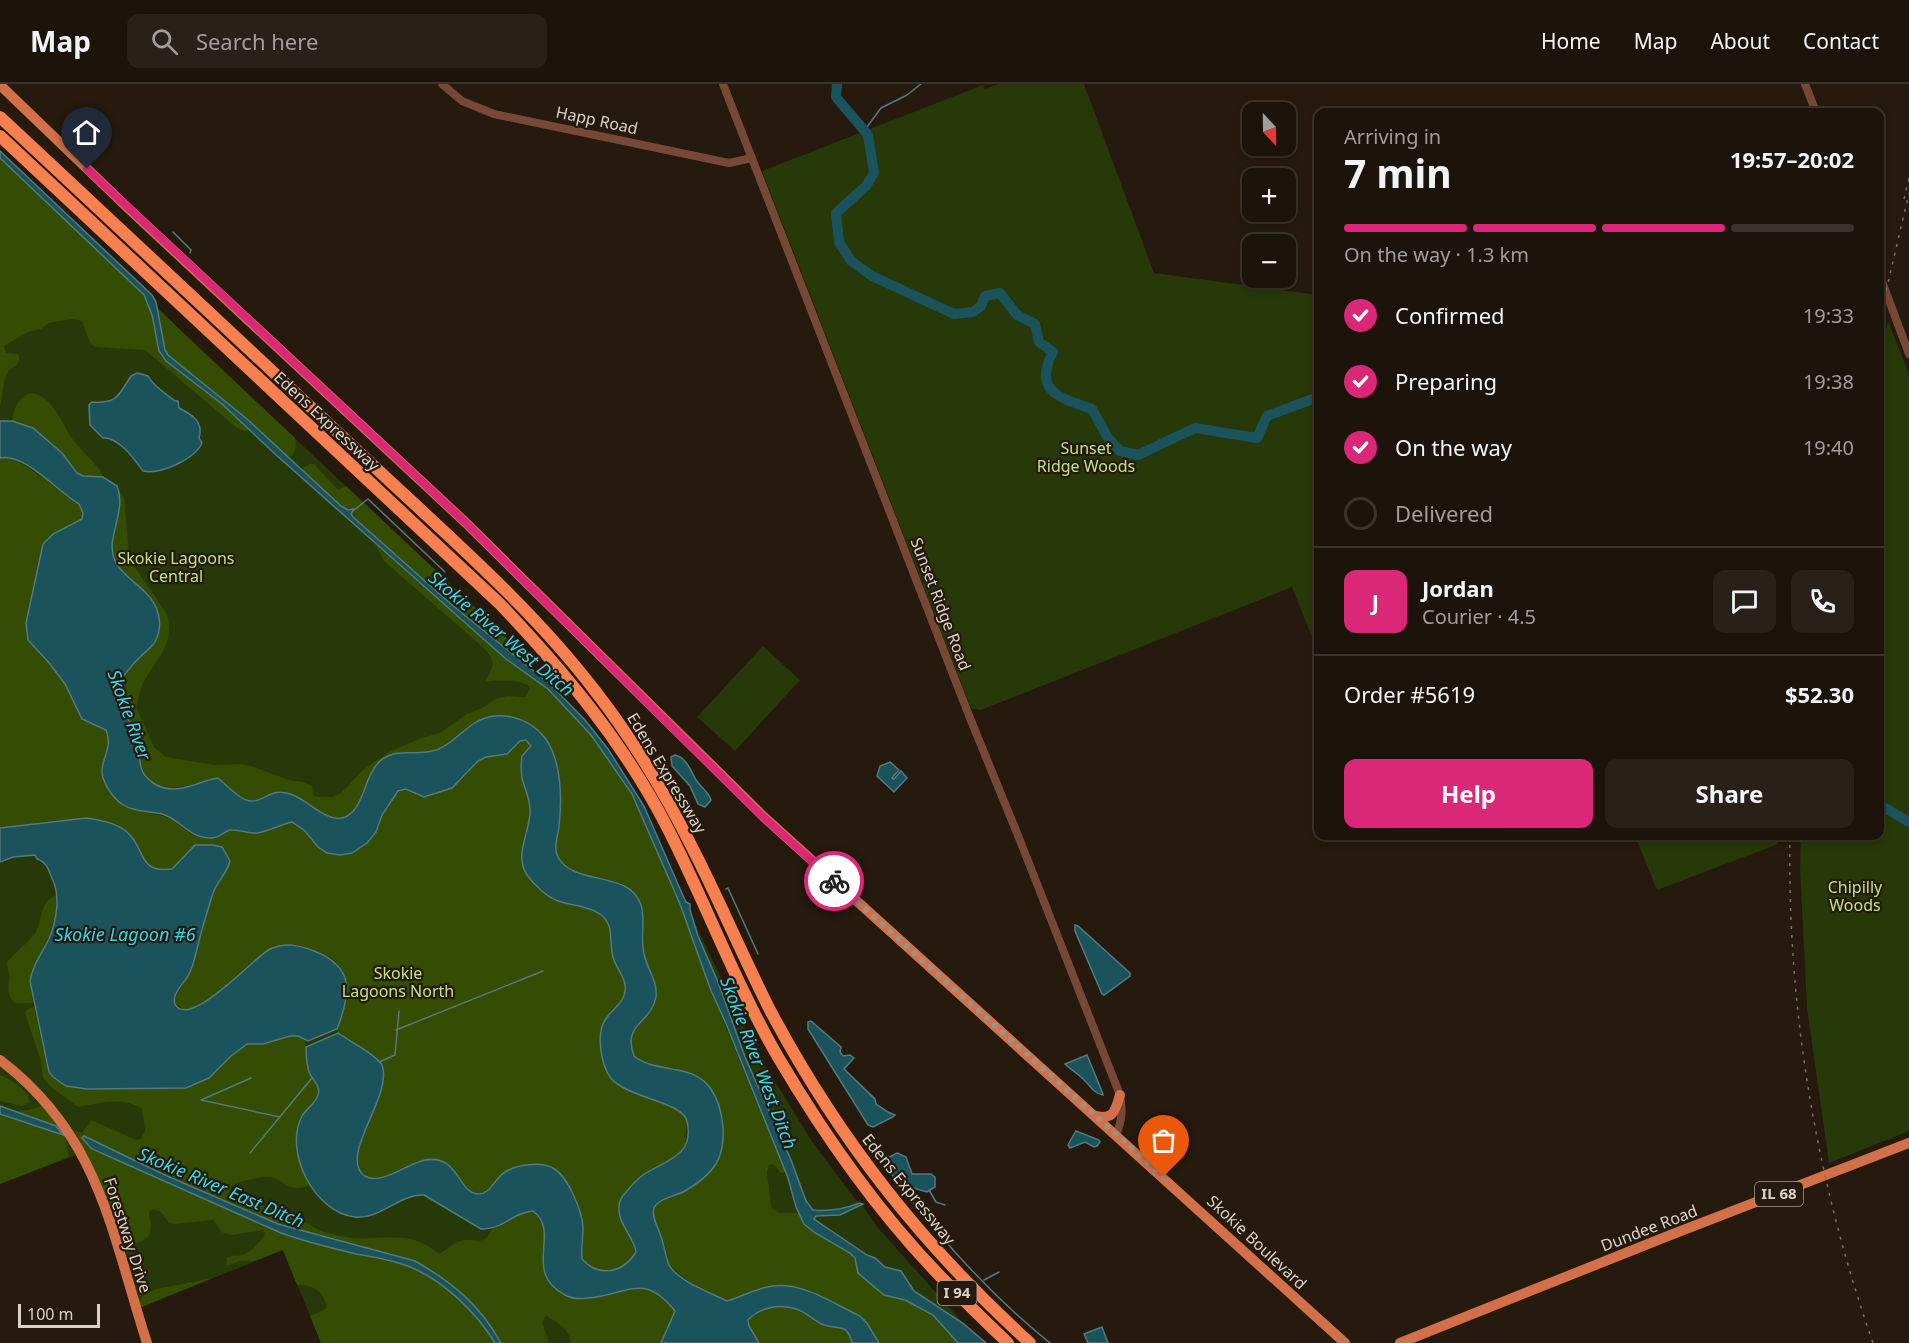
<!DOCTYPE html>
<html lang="en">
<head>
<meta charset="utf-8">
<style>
  body { margin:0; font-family:"Noto Sans",sans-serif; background:#292118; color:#f1f3f6; height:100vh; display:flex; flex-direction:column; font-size:22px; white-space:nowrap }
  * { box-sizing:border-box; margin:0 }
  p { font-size:20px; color:#a09e9c }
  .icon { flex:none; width:33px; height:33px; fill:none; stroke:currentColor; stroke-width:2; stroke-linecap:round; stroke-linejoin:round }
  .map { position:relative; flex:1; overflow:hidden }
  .side { position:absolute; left:1314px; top:24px; width:570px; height:732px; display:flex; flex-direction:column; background:#1c140a; border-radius:12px; box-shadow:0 3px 9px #0003,0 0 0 2px #3a332b }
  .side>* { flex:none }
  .needle { width:39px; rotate:158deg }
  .tools { position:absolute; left:1242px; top:18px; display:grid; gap:12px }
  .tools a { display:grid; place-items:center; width:54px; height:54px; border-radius:12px; background:#1c140a; box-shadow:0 3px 9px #0003,0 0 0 2px #3a332b; font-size:30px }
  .scale { position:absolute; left:18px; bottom:15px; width:82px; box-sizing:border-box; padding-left:6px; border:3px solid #dad2ca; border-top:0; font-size:16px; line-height:21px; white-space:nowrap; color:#dad2ca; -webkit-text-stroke:4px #261a0e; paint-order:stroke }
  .pin { position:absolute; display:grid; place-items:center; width:51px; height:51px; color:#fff; margin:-62px -26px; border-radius:50% 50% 50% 0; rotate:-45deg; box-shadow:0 0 6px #0007 }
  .pin .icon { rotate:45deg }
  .courier { position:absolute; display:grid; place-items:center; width:60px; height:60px; margin:-30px; border:4px solid #db2777; border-radius:50%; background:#fff; color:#222; box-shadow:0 2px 8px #0007 }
  .head em { font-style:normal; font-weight:700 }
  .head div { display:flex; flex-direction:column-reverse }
  .head { display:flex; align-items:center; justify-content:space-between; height:102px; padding:0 30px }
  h1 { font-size:39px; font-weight:700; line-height:45px }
  .bar { display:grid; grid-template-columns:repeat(4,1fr); gap:9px 6px; align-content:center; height:72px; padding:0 30px }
  .bar i { height:8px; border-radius:4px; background:#3a332b }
  .bar .on { background:#db2777 }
  .bar p { grid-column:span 4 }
  .line { display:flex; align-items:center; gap:15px; padding:0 30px; border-top:2px solid #3a332b }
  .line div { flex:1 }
  .round { display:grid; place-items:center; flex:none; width:63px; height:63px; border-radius:12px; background:#292118 }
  ol { padding:0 30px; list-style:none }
  li { display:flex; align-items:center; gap:18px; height:66px }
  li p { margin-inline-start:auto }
  li .icon { padding:6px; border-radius:50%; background:#db2777; color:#fff; stroke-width:4 }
  li:last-child { color:#a09e9c }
  li i { width:33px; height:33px; border:3px solid #3a332b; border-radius:50% }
  .cta { display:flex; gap:12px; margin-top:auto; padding:12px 30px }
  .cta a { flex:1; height:69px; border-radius:12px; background:#db2777; color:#fff; font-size:24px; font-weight:700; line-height:69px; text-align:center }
  .cta a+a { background:#292118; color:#f1f3f6 }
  header { display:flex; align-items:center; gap:36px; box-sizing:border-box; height:84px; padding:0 30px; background:#1c140a; border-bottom:2px solid #3a332b }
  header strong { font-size:28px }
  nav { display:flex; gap:33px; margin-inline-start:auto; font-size:21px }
  .search { width:420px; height:54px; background:#292118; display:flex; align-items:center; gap:15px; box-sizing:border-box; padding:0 21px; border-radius:12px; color:#a09e9c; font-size:22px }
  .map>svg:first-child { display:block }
  .green { fill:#273809 }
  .forest { fill:#344d02 }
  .water { fill:#1b535d; stroke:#54797e; stroke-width:1.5 }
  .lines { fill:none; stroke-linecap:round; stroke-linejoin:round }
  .stream { stroke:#54797e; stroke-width:1.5 }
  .river { stroke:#1b535d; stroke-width:10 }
  .minor { stroke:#784836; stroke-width:8 }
  .major { stroke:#d27049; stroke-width:10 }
  .highway { stroke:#f78050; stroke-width:12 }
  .rail { stroke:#7a7066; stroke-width:1.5; stroke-dasharray:3 6; stroke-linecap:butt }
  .done { stroke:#9b9288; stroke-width:6; stroke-dasharray:0 10.8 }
  .route { stroke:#db2777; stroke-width:8 }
  .labels { text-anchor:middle; stroke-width:4.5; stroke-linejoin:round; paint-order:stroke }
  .shield { fill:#261a0e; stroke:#a49b92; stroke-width:1.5 }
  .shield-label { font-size:15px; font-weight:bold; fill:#dad2ca }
  .street-label { font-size:16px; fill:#dad2ca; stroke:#261a0e }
  .park-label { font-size:16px; fill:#bce486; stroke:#261a0e }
  .water-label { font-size:18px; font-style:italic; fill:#36d4ed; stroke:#261a0e }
</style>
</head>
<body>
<header>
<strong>Map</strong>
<div class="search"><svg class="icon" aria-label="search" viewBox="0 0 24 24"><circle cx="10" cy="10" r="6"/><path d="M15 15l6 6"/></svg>Search here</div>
<nav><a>Home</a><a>Map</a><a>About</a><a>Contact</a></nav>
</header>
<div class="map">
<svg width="1909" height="1259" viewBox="0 0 1909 1259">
  <rect width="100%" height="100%" fill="#261a0e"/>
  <g class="green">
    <path d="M999,0H1084L1154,189L1318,211V557L1314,558L1292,503L981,626L971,624L762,87L983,1L985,5Z"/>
    <path d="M0,71L120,185L185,251L496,543L529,578L524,583L612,675L811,1141L983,1259H321L283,1166L139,1224L84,1068L0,1100Z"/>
    <path d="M1888,237L1909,290V1047L1829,1079L1807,924L1800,784L1801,752H1880V275Z"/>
    <path d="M763,562L800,596L735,667L697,633Z"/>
    <path d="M1635,752H1778V760L1657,806Z"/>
    <path d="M691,831L754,963L811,1056L855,1115L860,1119C844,1125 830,1128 813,1126L806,1117L791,1076L745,973Z"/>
    <path d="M862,1121L879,1145L964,1240L914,1207L906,1195L893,1184L885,1183L875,1174L867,1171L814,1134L816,1132L850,1128Z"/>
  </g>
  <g class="forest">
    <path d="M0,74L144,211L149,220L160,271L222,320L250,346L244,347L237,344L145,266L95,263L90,259L82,237L72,235L49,239L41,245L30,247L4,262L6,269L18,270C23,281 13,281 8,288C2,297 3,312 0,322Z"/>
    <path d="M157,224L295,354C297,361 295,369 289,374L247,335L168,271L165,267Z"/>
    <path d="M30,309C53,310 62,342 74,357C82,367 92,376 100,386L103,393L83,392L77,389L33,344L12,337C15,323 16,316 30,309Z"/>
    <path d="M7,372L26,382L79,420L83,429L82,435L67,442L44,460L26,539L41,572L50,580L65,600L82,635L106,646L110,662L102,683L123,721L172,735L189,749L220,752C230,741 252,751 268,747C276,745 283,740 292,738L305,747L311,756L352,769C361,763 372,757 377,747C384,731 387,710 406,705L414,710L462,696L478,677L486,673L507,670L520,657L526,656L530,659L531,662L522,693L529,712L531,730L522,760L556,816L588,824L601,832L608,838L611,850V861L626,900L625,910L601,946L603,974L611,993L627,1006L674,1023L683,1029L687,1036L685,1061L680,1070L644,1090L622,1113L619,1122L636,1168C623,1189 599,1194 582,1175C581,1164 584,1152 582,1141C579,1120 568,1096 552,1082L481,1111C466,1107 461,1095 453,1083L383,1094C322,1097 393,1012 382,983C378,971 349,957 338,949L337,945C346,921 355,886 327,872C317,867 306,864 295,860L255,875L216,910L191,926H184L175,919V914L189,890L214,806L228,784L230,777L222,763L195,761C188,768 181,781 171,785C153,792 141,774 136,760L59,736L34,739L32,741L0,744V374Z"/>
    <path d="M310,380H314L336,404L339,405L346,402L496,543L529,578V583L452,521L353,433L351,430L353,426L341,422L301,385Z"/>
    <path d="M120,408L124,413L129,470L132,479L167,530C179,571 137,585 137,625L154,663L166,673L215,681L239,680L251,682L289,696L303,698L312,702L313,711L318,713H333L342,708L363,686L389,668L421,654L440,649L467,630L482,624L496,615L507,612L526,613L530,603C518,594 500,597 486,597L493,581L491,573L485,565L384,477L376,461L506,575L548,605L591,651L623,694L640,727L680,820L710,904L785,1088L781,1089L773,1080L769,1081L767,1088L771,1123L778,1129H799L805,1140L827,1156L850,1169L855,1174L858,1189L884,1211L905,1216L933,1230L958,1259H879L867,1239L860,1232C832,1219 799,1195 767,1203C753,1206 741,1213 727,1217L692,1200L669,1181L666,1165L653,1131L654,1124L660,1118L683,1108L722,1049V1033L718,1020L675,984L650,981L634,973C623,942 648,941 655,916C660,901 648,887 644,873C641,862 646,850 643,841C638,827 627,813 620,800L574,787L563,780L557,772L555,764L561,727L556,680L544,653L531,640L452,655L441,664L431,668H418L370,690C364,704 361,726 345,733C326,742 310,716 292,711C278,706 261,720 247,716C237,714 226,701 218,694C196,697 151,719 141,685C138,672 141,661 136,649C130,636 114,625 113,610C112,598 130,587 136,577C143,567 145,524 147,510C136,500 120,489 114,475C109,462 120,425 120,408Z"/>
    <path d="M57,811L56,832L49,853L32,886L30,897L33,919H15C3,906 11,902 9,889C8,885 7,881 7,878C13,870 34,854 37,846C42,833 41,816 57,811Z"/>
    <path d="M34,923L43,966L87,1005H177L194,1002L216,989L231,972L247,960H263L281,954L298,952L305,957L307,977L319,1005L318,1011L302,1033V1084L310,1101C290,1110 286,1097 270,1093C264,1092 238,1097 233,1101C231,1104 230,1106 229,1109C245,1122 271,1120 291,1129C305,1136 315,1147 332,1150C343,1153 357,1155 369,1154C396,1153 416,1150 439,1170C446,1166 456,1157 464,1156C478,1154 484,1163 492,1145C507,1140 516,1128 533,1127C550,1140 545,1152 542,1170L581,1215C623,1211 642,1187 675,1227L661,1259H571C569,1244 558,1239 546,1232L542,1238L549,1259H501C480,1221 452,1198 415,1177L278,1140L128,1073L92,1065L281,1149C306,1158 331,1164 356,1170C375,1173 393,1176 410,1183C444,1197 476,1228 495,1259H321L310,1232L327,1224C324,1207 314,1201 297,1201L283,1166L254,1177H240L226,1182L227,1174C233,1170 236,1173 242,1171C250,1169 261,1157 265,1150L263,1146L232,1151L221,1148L214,1136L175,1140L169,1139L160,1127L153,1125L149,1128C149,1133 151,1137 151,1142C151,1161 131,1162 118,1156L75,1047L82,1049L91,1036L136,1056L141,1055L145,1047L142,1025C123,1012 100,1019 78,1023L52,1004L43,994L41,977L26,932L25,928L28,925Z"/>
    <path d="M0,991C12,996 27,1005 30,1018L22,1022L0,1017Z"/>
    <path d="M42,1022C50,1031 60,1042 65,1054C67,1059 67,1067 69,1073L0,1100V1030L63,1051L56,1042L15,1027L29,1026Z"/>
    <path d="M213,1194L139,1224L138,1221L143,1211L156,1205Z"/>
    <path d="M781,1222L795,1225L824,1241L845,1245L850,1250L852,1259H759L749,1242L748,1236C757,1226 768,1224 781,1222Z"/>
  </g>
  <g class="water">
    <path d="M0,67L152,211L156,218L165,266L168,271L247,335L341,422L348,426L354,425L351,430L353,433L452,521L551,601L585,636L608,665L644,722L684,814L686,818L690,820V826L698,852L718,898L745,973L791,1076L806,1117L813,1126C830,1128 844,1125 860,1119L863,1120L840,1131L816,1132L814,1135L867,1171L875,1174L885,1183L901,1187L914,1207L964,1240L986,1259H958L933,1231L905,1216L884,1211L858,1189L855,1174L850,1169L815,1149L804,1140L796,1123L788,1094L727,942L710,904L680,820L632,710L591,651L548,605L506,575L275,370L222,320L166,277L159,267L152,231L144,211L0,74Z"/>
    <path d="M137,289L148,292C153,302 166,310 175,317H178L179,324C193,331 204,338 199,354L202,359C195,375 160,391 143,387C135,376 118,352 103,354L90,341L89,321L92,318C117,320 119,311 131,292Z"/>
    <path d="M0,337H12L33,344L62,369L77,389L83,392L103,393L117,402C127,426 106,454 114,474C119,488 135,498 145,508C159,521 164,541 155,558C151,564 144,569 139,574C130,583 123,593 115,602C111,621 127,632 136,646C143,655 139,667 140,678C142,698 163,708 182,704C194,702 205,696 218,694C225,700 239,714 246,716C262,722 270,701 293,711C309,717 328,740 345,733C365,724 363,693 380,677C397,663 413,672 432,667C447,664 460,649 473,640C497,624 529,633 545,654C562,677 562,716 559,742C558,753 553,763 558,773C574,803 629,785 641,821C646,837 640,854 644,870C647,885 658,897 656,913C651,940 622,939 634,972C656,990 692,978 711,1005C724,1025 728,1059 716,1080C709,1091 697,1100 685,1107C676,1112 659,1114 654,1124C651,1132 658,1143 660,1150C664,1159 666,1175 669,1181C678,1197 711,1209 727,1217C741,1213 753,1206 767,1203C799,1195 832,1219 860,1232L867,1239L879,1259H852C847,1239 840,1246 824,1241C814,1237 806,1228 796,1225C780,1219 759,1224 748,1236L749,1242L759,1259H661L675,1227C643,1187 628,1211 587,1214C580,1215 572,1215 565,1211C521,1187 562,1149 533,1127C511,1129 503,1146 481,1145L424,1111C399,1110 380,1136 355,1133C315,1129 283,1068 302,1032C306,1025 316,1019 318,1011C321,1003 313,996 310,990C306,982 306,972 306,963L338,949C349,957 377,971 382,981C394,1011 337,1073 365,1092C381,1102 408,1079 425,1076C459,1070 457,1108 478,1110C490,1111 495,1094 505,1088C516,1081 541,1077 553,1084C568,1092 582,1127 583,1143C583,1154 581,1164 582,1175C599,1194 623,1189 636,1168C634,1152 617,1140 619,1122C619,1116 623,1111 627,1107C632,1101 637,1095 643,1091C665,1076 695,1073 687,1037C682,1017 625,1014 610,993C601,980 596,950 605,936C611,926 624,919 625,907C627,894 616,885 613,873C610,863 612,852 609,842C602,822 575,823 558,817C547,813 534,801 527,791C514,771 529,750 530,729C531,716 525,706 522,694C521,687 521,679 522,672L531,662L526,656L520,657L507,670L486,673L478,677L452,704L424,713L406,705L398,707L382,731L376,748L367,759L352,769L340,771L327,769L318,763L305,747L292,738C279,741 270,747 257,749C248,750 239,745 230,746C222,748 219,755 210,754C187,753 182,736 162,730C149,727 133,728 122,720C114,715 106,703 103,694C98,677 114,666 106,646L82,635L65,600L50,580L28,556L26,539L43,460L53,450L82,435L83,429L79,420C58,408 24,368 0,374Z"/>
    <path d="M675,671C686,673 691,687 696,696C701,704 708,707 711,716L705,723L698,720L690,702L672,682L671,673Z"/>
    <path d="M890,678L899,686L892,694L894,695L901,687L907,694L894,708L877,692L880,682Z"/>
    <path d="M86,734C100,736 119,739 129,750C146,767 138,789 172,785L195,761H213L222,763L230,777C227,789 217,798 213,809C208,825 203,841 199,857C196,868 194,882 188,892C184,899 171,911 175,920C189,947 255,872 270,865C287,858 298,861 314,867C355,883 351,909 337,945L308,957L298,952H290L263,960H247L231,972L209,994L186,1004L87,1005L66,1002L53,993L49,988L30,897C33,880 42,869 49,855C57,836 61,810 51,792C48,784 46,778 37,775L35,771L13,773L0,778V744Z"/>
    <path d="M1075,841L1078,842L1130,889V892L1104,911L1102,910L1075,847Z"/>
    <path d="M811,937L841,963L840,968L843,972L850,971L854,974L844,985L875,1015L876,1020L888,1028L895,1031L893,1033L873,1043L868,1041L808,945V938Z"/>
    <path d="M1087,971L1103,1010V1011C1093,1009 1091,1002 1084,996C1079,990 1071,986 1065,980Z"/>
    <path d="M0,1022L56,1042L63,1051L0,1030Z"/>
    <path d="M1076,1047L1099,1056L1100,1058L1097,1062L1094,1063L1085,1058L1070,1064L1068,1061Z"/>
    <path d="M84,1052L165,1091L278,1140L415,1177C452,1198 480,1221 501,1259H495C476,1228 444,1197 410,1183C393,1176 375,1173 356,1170C331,1164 306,1158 281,1149L92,1065L82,1054Z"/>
    <path d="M897,1069L906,1073L912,1090H931L935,1093V1103L927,1108C909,1103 890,1098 885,1077L889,1073Z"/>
    <path d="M1102,1243L1108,1259H1088L1084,1250Z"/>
  </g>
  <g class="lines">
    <g class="stream">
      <path d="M864,47L881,24L907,11L921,0"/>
      <path d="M173,148L191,166L190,169"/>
      <path d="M354,426L368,415L445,488"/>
      <path d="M726,805L728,804L758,870"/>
      <path d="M396,946L543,887"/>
      <path d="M379,978L395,971L399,927"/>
      <path d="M251,994L201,1016L280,1033"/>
      <path d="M250,1069L312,994"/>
      <path d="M897,1103L900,1102C944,1159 994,1214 1050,1259"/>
      <path d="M929,1106L936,1118L945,1121"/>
      <path d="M984,1196L999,1188"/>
    </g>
    <g class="river">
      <path d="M837,0L836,13L868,51L874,89L866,102L836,129L839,158L851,177L872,192L954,230L973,228L981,222L985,212L1000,209L1017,231L1035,240L1039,258L1053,268C1032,308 1061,314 1092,325L1108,354L1120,367L1138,371L1195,344L1257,354L1267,332L1318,313"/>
      <path d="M1880,721L1909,738"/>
    </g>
    <g class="minor">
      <path d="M442,0L462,17L494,30L729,79L752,74"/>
      <path d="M723,0L970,634L1019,754L1120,1011C1123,1026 1122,1037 1116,1051"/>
      <path d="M1805,0L1816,28"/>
      <path d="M1880,192L1909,270"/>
    </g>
    <g class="major">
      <path d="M0,1L129,125L465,438L764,733L1345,1259"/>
      <path d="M0,976C100,1052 111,1148 147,1259"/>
      <path d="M1095,1032C1114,1036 1115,1027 1120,1011"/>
      <path d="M1400,1259L1673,1150L1909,1059"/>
    </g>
    <g class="highway">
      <path d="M0,33C121,145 241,258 362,371C442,447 529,520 596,608C634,657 666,711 694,767C721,820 744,875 771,928C840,1057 922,1161 1030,1259"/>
      <path d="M0,52L500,520C564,587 623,658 666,741C705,817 735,899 778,973C824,1051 877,1127 940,1192C962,1215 985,1237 1008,1259"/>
    </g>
    <g class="rail">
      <path d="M1904,115L1909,94"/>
      <path d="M1880,233L1909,109"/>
      <path d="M1790,752C1787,924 1816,1096 1873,1259"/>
    </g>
  </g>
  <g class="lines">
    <path class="done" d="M834,797L1164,1093"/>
    <path class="route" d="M87,85L465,438L757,727L834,797"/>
  </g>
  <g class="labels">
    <g class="shield">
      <rect x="1755" y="1098" width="48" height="24" rx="4.5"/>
      <rect x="937.5" y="1197" width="39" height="24" rx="4.5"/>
    </g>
    <g class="shield-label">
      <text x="1779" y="1115">IL 68</text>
      <text x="957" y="1214">I 94</text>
    </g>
    <g class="street-label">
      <text transform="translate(597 36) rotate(12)" y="6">Happ Road</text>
      <text transform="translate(327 337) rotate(43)" y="6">Edens Expressway</text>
      <text transform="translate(941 520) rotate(69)" y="6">Sunset Ridge Road</text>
      <text transform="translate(667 689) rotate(59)" y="6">Edens Expressway</text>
      <text transform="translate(909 1105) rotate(51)" y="6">Edens Expressway</text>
      <text transform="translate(1649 1144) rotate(-21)" y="6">Dundee Road</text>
      <text transform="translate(128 1151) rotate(72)" y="6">Forestway Drive</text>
      <text transform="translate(1257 1158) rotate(43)" y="6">Skokie Boulevard</text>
    </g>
    <g class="park-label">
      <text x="1086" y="370">Sunset<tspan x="1086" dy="18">Ridge Woods</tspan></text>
      <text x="176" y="480">Skokie Lagoons<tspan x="176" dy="18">Central</tspan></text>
      <text x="1855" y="809">Chipilly<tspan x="1855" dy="18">Woods</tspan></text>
      <text x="398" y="895">Skokie<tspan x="398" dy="18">Lagoons North</tspan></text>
    </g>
    <g class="water-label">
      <text transform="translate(501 550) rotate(40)" y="6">Skokie River West Ditch</text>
      <text transform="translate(129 631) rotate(70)" y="6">Skokie River</text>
      <text x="125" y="857">Skokie Lagoon #6</text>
      <text transform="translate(758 979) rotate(69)" y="6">Skokie River West Ditch</text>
      <text transform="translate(221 1104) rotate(23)" y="6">Skokie River East Ditch</text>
    </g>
  </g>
</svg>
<div class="tools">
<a><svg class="needle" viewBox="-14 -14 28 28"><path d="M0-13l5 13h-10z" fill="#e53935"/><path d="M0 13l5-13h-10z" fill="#a09e9c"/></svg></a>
<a>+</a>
<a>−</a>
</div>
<div class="scale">100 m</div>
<div class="pin" style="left:1164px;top:1093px;background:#ea580c"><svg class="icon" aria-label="bag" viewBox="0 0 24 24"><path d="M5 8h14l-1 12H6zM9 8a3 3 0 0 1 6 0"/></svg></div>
<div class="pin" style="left:87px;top:85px;background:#1f2937"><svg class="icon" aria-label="home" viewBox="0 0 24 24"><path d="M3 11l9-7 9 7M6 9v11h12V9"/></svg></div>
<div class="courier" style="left:834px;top:797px"><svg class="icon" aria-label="bike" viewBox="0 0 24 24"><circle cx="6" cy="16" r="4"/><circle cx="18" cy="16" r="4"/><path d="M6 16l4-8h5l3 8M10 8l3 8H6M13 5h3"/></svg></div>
<section class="side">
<div class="head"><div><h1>7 min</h1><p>Arriving in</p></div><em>19:57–20:02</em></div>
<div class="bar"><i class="on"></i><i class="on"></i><i class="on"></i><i></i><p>On the way · 1.3 km</p></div>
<ol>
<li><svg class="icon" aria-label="check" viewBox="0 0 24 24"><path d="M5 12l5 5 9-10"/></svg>Confirmed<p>19:33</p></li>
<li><svg class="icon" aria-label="check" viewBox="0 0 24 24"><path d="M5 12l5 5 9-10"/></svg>Preparing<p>19:38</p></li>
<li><svg class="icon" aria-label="check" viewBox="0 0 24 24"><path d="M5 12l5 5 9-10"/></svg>On the way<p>19:40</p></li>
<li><i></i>Delivered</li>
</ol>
<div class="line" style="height:108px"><b class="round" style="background:#db2777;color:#fff">J</b><div><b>Jordan</b><p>Courier · 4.5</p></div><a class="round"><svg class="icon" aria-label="chat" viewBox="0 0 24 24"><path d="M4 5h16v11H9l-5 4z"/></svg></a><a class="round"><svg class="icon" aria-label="phone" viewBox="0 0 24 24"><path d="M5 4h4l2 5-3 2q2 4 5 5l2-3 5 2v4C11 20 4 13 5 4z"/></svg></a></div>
<div class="line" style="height:78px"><div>Order #5619</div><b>$52.30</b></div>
<div class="cta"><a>Help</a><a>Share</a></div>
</section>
</div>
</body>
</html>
